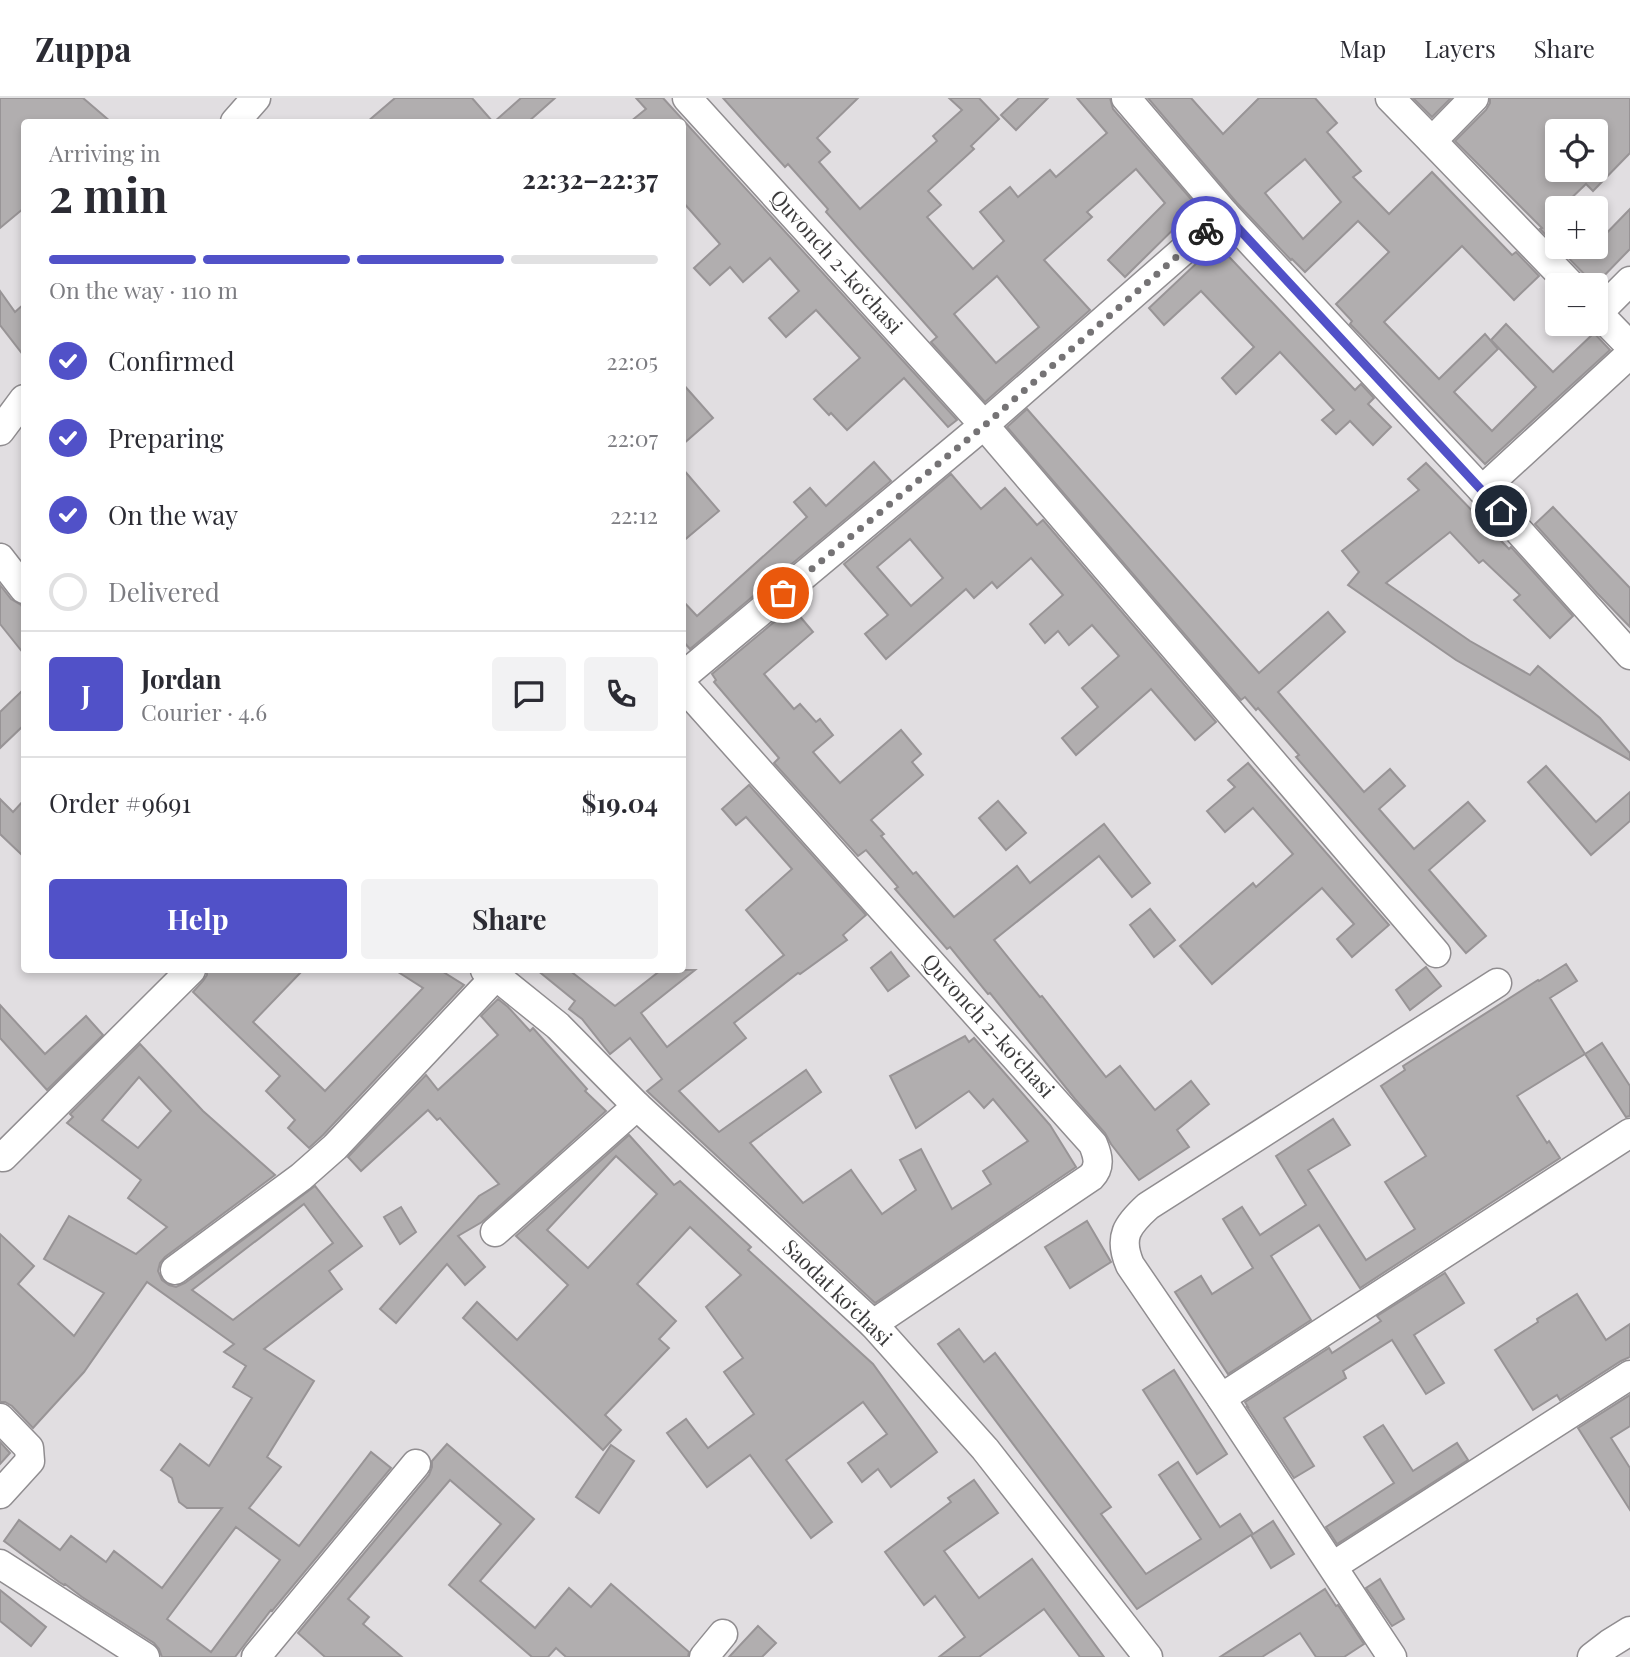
<!DOCTYPE html>
<html lang="en">
<head>
<meta charset="utf-8">
<style>
  body { margin:0; font-family:"Playfair Display",serif; background:#f2f2f3; color:#2b2b33; height:100vh; display:flex; flex-direction:column; font-size:26px; white-space:nowrap }
  * { box-sizing:border-box; margin:0 }
  p { font-size:23px; color:#7c7c81 }
  .icon { flex:none; width:38px; height:38px; fill:none; stroke:currentColor; stroke-width:2; stroke-linecap:round; stroke-linejoin:round }
  .map { position:relative; flex:1; overflow:hidden }
  .panel { position:absolute; left:21px; top:21px; width:665px; height:854px; display:flex; flex-direction:column; background:#fff; border-radius:7px; box-shadow:0 4px 10px #0003 }
  .panel>* { flex:none }
  .fabs { position:absolute; left:1545px; top:21px; display:grid; gap:14px }
  .fabs a { display:grid; place-items:center; width:63px; height:63px; border-radius:7px; background:#fff; box-shadow:0 4px 10px #0003; font-size:35px }
  .pin { position:absolute; display:grid; place-items:center; width:60px; height:60px; color:#fff; margin:-30px; border:4px solid #fff; border-radius:50%; box-shadow:0 2px 7px #0007 }
  .courier { position:absolute; display:grid; place-items:center; width:70px; height:70px; margin:-35px; border:5px solid #5151c8; border-radius:50%; background:#fff; color:#222; box-shadow:0 2px 9px #0007 }
  .headline em { font-style:normal; font-weight:700 }
  .headline div { display:flex; flex-direction:column-reverse }
  .headline { display:flex; align-items:center; justify-content:space-between; height:119px; padding:0 28px }
  h1 { font-size:46px; font-weight:700; line-height:52px }
  .bar { display:grid; grid-template-columns:repeat(4,1fr); gap:10px 7px; align-content:center; height:84px; padding:0 28px }
  .bar i { height:9px; border-radius:5px; background:#e1e1e2 }
  .bar .current { background:#5151c8 }
  .bar p { grid-column:span 4 }
  .line { display:flex; align-items:center; gap:18px; padding:0 28px; border-top:2px solid #e1e1e2 }
  .line div { flex:1 }
  .round { display:grid; place-items:center; flex:none; width:74px; height:74px; border-radius:7px; background:#f2f2f3 }
  ol { padding:0 28px; list-style:none }
  li { display:flex; align-items:center; gap:21px; height:77px }
  li p { margin-inline-start:auto }
  li .icon { padding:7px; border-radius:50%; background:#5151c8; color:#fff; stroke-width:4 }
  li:last-child { color:#7c7c81 }
  li i { width:38px; height:38px; border:4px solid #e1e1e2; border-radius:50% }
  .button { display:flex; gap:14px; margin-top:auto; padding:14px 28px }
  .button a { flex:1; height:80px; border-radius:7px; background:#5151c8; color:#fff; font-size:28px; font-weight:700; line-height:80px; text-align:center }
  .button a+a { background:#f2f2f3; color:#2b2b33 }
  header { display:flex; align-items:center; gap:42px; box-sizing:border-box; height:98px; padding:0 35px; background:#fff; border-bottom:2px solid #e1e1e2 }
  header strong { font-size:33px }
  nav { display:flex; gap:38px; margin-inline-start:auto; font-size:24px }
  .map>svg:first-child { display:block }
  .building { fill:#b1aeaf; stroke:#989496; stroke-width:2; fill-rule:evenodd }
  .lines { fill:none; stroke-linecap:round; stroke-linejoin:round }
  .minor-casing { stroke:#908d90; stroke-width:31 }
  .minor { stroke:#fff; stroke-width:28 }
  .done { stroke:#757375; stroke-width:7; stroke-dasharray:0 12.6 }
  .route { stroke:#5151c8; stroke-width:9 }
  .labels { text-anchor:middle; stroke-width:6; stroke-linejoin:round; paint-order:stroke }
  .street-label { font-size:21px; fill:#3b3a3b; stroke:#fff }
</style>
</head>
<body>
<header>
<strong>Zuppa</strong>
<nav><a>Map</a><a>Layers</a><a>Share</a></nav>
</header>
<div class="map">
<svg width="1630" height="1559" viewBox="0 0 1630 1559">
  <rect width="100%" height="100%" fill="#e1dee1"/>
  <g class="building">
    <path d="M0,0H83L111,24H24V110L0,130Z"/>
    <path d="M395,0H472L493,24H367Z"/>
    <path d="M521,0H555L528,24H494Z"/>
    <path d="M636,0H663L957,322L948,329L904,280L847,332L831,315L829,317L814,301L860,260L816,212L786,239L769,220L799,193L770,160L743,184L730,169L710,187L694,170L720,146L682,103V24H630L646,11Z"/>
    <path d="M723,0H858L817,40L830,54L819,64L860,111L937,43L933,38L962,12L949,0H979L999,21L971,48L974,51L928,93L941,107L927,119L973,171L1004,143L980,114L1010,89L1018,99L1050,72L1056,79L1107,35L1077,0H1110L1113,11L1197,108L1125,179L1108,162L1165,105L1136,71L1087,114L1092,119L1044,162L1090,212L985,304L931,244L937,239L826,114L828,111L788,66L785,69ZM997,178L1039,229L996,265L954,216Z"/>
    <path d="M1019,0H1048L1016,32L1001,17Z"/>
    <path d="M1148,0H1191L1223,36L1259,0H1315L1337,25L1327,34L1361,73L1353,79L1389,116L1432,74L1512,157L1516,154L1539,178L1514,202L1462,148L1384,224L1439,281L1485,236L1498,251L1454,294L1492,333L1536,289L1491,242L1506,226L1553,274L1594,235L1610,252L1485,366L1354,230L1350,226L1352,223L1336,206L1389,154L1358,123L1305,174L1292,161L1291,162L1237,105ZM1305,61L1341,104L1303,141L1265,95Z"/>
    <path d="M1413,0H1451L1432,19Z"/>
    <path d="M1490,0H1630V55L1593,93L1586,86L1561,110H1558V149H1596V146L1630,111V151L1595,187L1540,131L1542,130L1455,43L1486,12L1490,5ZM1558,33H1596V72H1558Z"/>
    <path d="M1217,146L1355,292L1361,286L1374,300L1368,306L1391,329L1373,347L1350,323L1336,336L1322,322L1334,312L1280,254L1236,296L1222,280L1254,249L1201,193L1164,227L1149,210Z"/>
    <path d="M0,193L15,214L24,206V258L0,227Z"/>
    <path d="M682,285L713,320L682,347Z"/>
    <path d="M1027,311L1259,575L1328,514L1345,534L1278,594L1364,694L1390,671L1405,688L1379,711L1414,751L1468,704L1485,723L1429,772L1486,838L1466,855L1296,659L1299,657L1258,610L1256,612L1245,599L1241,602L1007,329Z"/>
    <path d="M874,364L891,383L690,551L682,542V502L697,518L807,419L794,404L810,390L826,408Z"/>
    <path d="M1426,365L1509,451L1511,449L1573,518L1550,540L1514,502L1520,497L1483,462L1479,465L1450,434L1386,485L1470,543L1530,577L1538,568L1600,620L1630,655V662L1456,562L1348,487L1359,474L1342,453L1419,392L1408,381Z"/>
    <path d="M682,370L719,413L682,444Z"/>
    <path d="M951,376L981,411L1005,390L1037,427L1043,422L1216,624L1195,642L1151,591L1076,657L1062,640L1098,609L1082,590L1119,558L1092,527L1069,547L1058,533L1045,545L1030,526L1063,497L1031,460L997,490L992,484L974,500L966,491L886,561L865,536L888,517L844,466ZM910,441L943,480L911,508L877,469Z"/>
    <path d="M1553,409L1630,490V529L1597,495L1535,426Z"/>
    <path d="M0,487L11,501L21,507L24,512V556L0,526Z"/>
    <path d="M792,509L813,534L764,576L794,611L800,606L816,624L820,621L833,637L813,654L840,685L901,632L921,656L912,664L923,677L871,722L884,736L881,738L913,776L916,774L954,819L1017,768L1030,785L1104,726L1150,785L1132,799L1099,758L994,842L1040,899L1042,898L1106,979L1120,968L1155,1012L1191,983L1209,1006L1177,1032L1189,1049L1139,1082L1111,1046L1105,1035L1075,1001L990,895L988,896L950,849L947,851L895,791L898,789L866,752L858,758L774,665L779,660L714,584L716,582L712,576Z"/>
    <path d="M24,591V627L0,650V614Z"/>
    <path d="M1248,665L1389,827L1352,859L1337,841L1354,826L1322,790L1212,886L1180,848L1253,785L1256,789L1293,756L1253,710L1225,734L1207,713L1235,689L1228,682Z"/>
    <path d="M1546,668L1596,724L1630,694V723L1591,757L1528,684Z"/>
    <path d="M749,687L866,817L843,837L847,842L800,876L798,875L734,925L746,940L679,993L719,1034L806,972L821,994L750,1045L803,1105L851,1072L882,1116L916,1092L900,1062L921,1051L952,1111L991,1086L983,1073L1028,1043L993,1001L984,1010L969,993L916,1030L890,978L965,938L969,944L974,940L1050,1027L1076,1069L875,1205L647,993L662,981L630,940L610,956L582,921L569,911L575,903L537,872H569L615,908L661,872H695L641,915L667,949L784,857L746,812L792,771L746,719L736,727L722,711Z"/>
    <path d="M0,701L13,714L24,702V759L0,736Z"/>
    <path d="M998,703L1026,735L1006,752L979,720Z"/>
    <path d="M1150,811L1175,842L1154,859L1130,827Z"/>
    <path d="M891,854L909,878L888,893L871,870Z"/>
    <path d="M1566,866L1577,883L1550,900L1585,956L1517,998L1547,1045L1549,1043L1560,1060L1360,1190L1319,1127L1271,1158L1311,1222L1228,1276L1175,1194L1201,1178L1212,1196L1253,1170L1223,1121L1242,1109L1260,1137L1306,1107L1276,1058L1333,1021L1350,1047L1308,1072L1366,1162L1415,1131L1385,1084L1426,1058L1381,988L1405,972L1403,968L1538,882L1539,883Z"/>
    <path d="M1426,869L1441,888L1410,912L1396,892Z"/>
    <path d="M207,872H303L253,924L325,993L423,890L395,872H440L464,887L323,1037L309,1050L288,1030L295,1022L266,993L280,978L193,894L203,883L207,877Z"/>
    <path d="M498,901L508,909L530,933L533,930L587,991L585,993L606,1013L482,1124L458,1138L485,1169L465,1187L447,1166L396,1225L380,1211L479,1098L499,1086L440,1020L437,1022L428,1012L361,1073L348,1059L426,977L438,992L498,937L481,918Z"/>
    <path d="M0,907L45,956L86,918L103,937L47,992L0,940Z"/>
    <path d="M1602,945L1630,988V1018L1626,1019L1585,956Z"/>
    <path d="M140,946L203,1013L275,1077L165,1159L160,1165L158,1173L162,1182L169,1187L176,1189L185,1185L315,1088L362,1148L329,1173L342,1191L264,1251L314,1283L267,1359L281,1369L249,1410L299,1448L371,1354L391,1370L272,1513L271,1512L235,1559H162L159,1551L154,1545L82,1499L65,1486L64,1487L59,1484L4,1443L19,1422L60,1452L71,1438L106,1464L114,1453L162,1490L222,1410H187L179,1404L172,1380L161,1372L180,1346L209,1368L252,1300L233,1289L246,1268L224,1254L234,1246L147,1184L84,1274L33,1330L12,1308L5,1304H0V1136L34,1168L18,1186L74,1238L104,1195L44,1161L69,1118L136,1156L167,1129L128,1100L141,1082L67,1025L73,1019L70,1016ZM139,979L171,1013L138,1050L102,1022ZM304,1106L333,1145L233,1222L192,1192ZM236,1429L280,1462L211,1554L167,1521Z"/>
    <path d="M629,1037L674,1087L680,1083L751,1149L748,1152L873,1266L937,1354L891,1389L878,1371L862,1384L848,1365L887,1336L863,1304L786,1362L832,1424L811,1440L750,1357L707,1389L667,1335L686,1321L708,1350L754,1316L724,1274L743,1260L706,1209L741,1177L690,1129L637,1186L676,1223L659,1241L669,1250L605,1317L621,1332L603,1352L463,1220L477,1204L517,1242L568,1187L516,1138ZM616,1058L657,1096L588,1170L547,1132Z"/>
    <path d="M401,1109L416,1134L400,1146L384,1119Z"/>
    <path d="M1087,1123L1111,1164L1070,1190L1045,1149Z"/>
    <path d="M1445,1175L1464,1205L1414,1237L1444,1285L1426,1296L1392,1242L1343,1273L1346,1280L1284,1320L1314,1368L1294,1380L1247,1309H1248L1245,1304L1329,1250L1332,1255L1381,1223L1377,1218Z"/>
    <path d="M1577,1196L1606,1242L1630,1226V1259L1621,1263L1560,1302L1557,1297L1533,1312L1495,1252L1538,1224L1537,1221Z"/>
    <path d="M959,1231L984,1264L995,1255L1111,1409L1101,1416L1146,1476L1201,1441L1159,1377L1178,1364L1220,1429L1240,1416L1253,1436L1273,1423L1294,1456L1271,1470L1251,1437L1137,1511L938,1246Z"/>
    <path d="M1174,1272L1227,1356L1197,1376L1143,1292Z"/>
    <path d="M1630,1297V1328L1611,1340L1630,1370V1412L1578,1330Z"/>
    <path d="M1383,1327L1413,1373L1457,1345L1468,1362L1337,1446L1326,1429L1394,1385L1364,1339Z"/>
    <path d="M0,1344L10,1355L0,1366Z"/>
    <path d="M447,1346L534,1421L480,1483L535,1530L569,1490L591,1509L611,1486L689,1554L688,1559H566L556,1550L548,1559H532L449,1487L501,1426L450,1382L348,1501L369,1519L363,1526L402,1559H325L298,1535L429,1377L432,1369V1363Z"/>
    <path d="M611,1347L634,1363L599,1415L576,1399Z"/>
    <path d="M974,1382L998,1415L944,1453L979,1500L1032,1461L1104,1559H1080L1044,1511L979,1559H939L965,1539L935,1498L924,1507L885,1454L951,1404L948,1400Z"/>
    <path d="M1380,1481L1404,1521L1392,1528L1366,1490Z"/>
    <path d="M1325,1491L1336,1508L1338,1507L1364,1546L1344,1559H1316L1300,1535L1262,1559H1220Z"/>
    <path d="M0,1492L46,1529L31,1548L0,1523Z"/>
    <path d="M758,1528L776,1545L762,1559H729Z"/>
  </g>
  <g class="lines">
    <defs>
      <g id="minor">
        <path d="M687,0L984,327L1436,855"/>
        <path d="M1126,0L1225,116L1482,392L1630,557"/>
        <path d="M1390,0L1432,43L1474,0"/>
        <path d="M235,24L256,0"/>
        <path d="M1432,43L1571,187"/>
        <path d="M1596,213L1630,248"/>
        <path d="M1598,215L1630,183"/>
        <path d="M0,333L24,301"/>
        <path d="M1482,392L1630,256"/>
        <path d="M0,460L24,491"/>
        <path d="M682,579L984,327L1225,116"/>
        <path d="M682,587L1093,1046C1098,1058 1101,1069 1091,1079L873,1226"/>
        <path d="M485,872L496,878L558,928L637,1008L873,1226L985,1351L1148,1559"/>
        <path d="M3,1059L191,872"/>
        <path d="M495,1134L637,1008"/>
        <path d="M175,1172L301,1079L335,1049L496,878"/>
        <path d="M1221,1300L1630,1035"/>
        <path d="M0,1320L29,1350L30,1363L0,1396"/>
        <path d="M0,1466L145,1559"/>
        <path d="M1333,1468L1630,1277"/>
        <path d="M256,1559L416,1366"/>
        <path d="M704,1559L723,1536"/>
        <path d="M1392,1559L1221,1300L1130,1167C1118,1139 1127,1127 1148,1108L1497,885"/>
        <path d="M1592,1559L1609,1546L1630,1533"/>
      </g>
    </defs>
    <use href="#minor" class="minor-casing"/>
    <use href="#minor" class="minor"/>
  </g>
  <g class="lines">
    <path class="done" d="M783,495L985,327L1206,133"/>
    <path class="route" d="M1206,133L1225,116L1501,413"/>
  </g>
  <g class="labels">
    <g class="street-label">
      <text transform="translate(836 164) rotate(48)" y="7">Quvonch 2-koʻchasi</text>
      <text transform="translate(988 928) rotate(48)" y="7">Quvonch 2-koʻchasi</text>
      <text transform="translate(837 1195) rotate(44)" y="7">Saodat koʻchasi</text>
    </g>
  </g>
</svg>
<div class="fabs">
<a><svg class="icon" aria-label="locate" viewBox="0 0 24 24"><circle cx="12" cy="12" r="6"/><path d="M12 2v4M12 18v4M2 12h4M18 12h4"/></svg></a>
<a>+</a>
<a>−</a>
</div>
<div class="pin" style="left:783px;top:495px;background:#ea580c"><svg class="icon" aria-label="bag" viewBox="0 0 24 24"><path d="M5 8h14l-1 12H6zM9 8a3 3 0 0 1 6 0"/></svg></div>
<div class="pin" style="left:1501px;top:413px;background:#1f2937"><svg class="icon" aria-label="home" viewBox="0 0 24 24"><path d="M3 11l9-7 9 7M6 9v11h12V9"/></svg></div>
<div class="courier" style="left:1206px;top:133px"><svg class="icon" aria-label="bike" viewBox="0 0 24 24"><circle cx="6" cy="16" r="4"/><circle cx="18" cy="16" r="4"/><path d="M6 16l4-8h5l3 8M10 8l3 8H6M13 5h3"/></svg></div>
<section class="panel">
<div class="headline"><div><h1>2 min</h1><p>Arriving in</p></div><em>22:32–22:37</em></div>
<div class="bar"><i class="current"></i><i class="current"></i><i class="current"></i><i></i><p>On the way · 110 m</p></div>
<ol>
<li><svg class="icon" aria-label="check" viewBox="0 0 24 24"><path d="M5 12l5 5 9-10"/></svg>Confirmed<p>22:05</p></li>
<li><svg class="icon" aria-label="check" viewBox="0 0 24 24"><path d="M5 12l5 5 9-10"/></svg>Preparing<p>22:07</p></li>
<li><svg class="icon" aria-label="check" viewBox="0 0 24 24"><path d="M5 12l5 5 9-10"/></svg>On the way<p>22:12</p></li>
<li><i></i>Delivered</li>
</ol>
<div class="line" style="height:126px"><b class="round" style="background:#5151c8;color:#fff">J</b><div><b>Jordan</b><p>Courier · 4.6</p></div><a class="round"><svg class="icon" aria-label="chat" viewBox="0 0 24 24"><path d="M4 5h16v11H9l-5 4z"/></svg></a><a class="round"><svg class="icon" aria-label="phone" viewBox="0 0 24 24"><path d="M5 4h4l2 5-3 2q2 4 5 5l2-3 5 2v4C11 20 4 13 5 4z"/></svg></a></div>
<div class="line" style="height:91px"><div>Order #9691</div><b>$19.04</b></div>
<div class="button"><a>Help</a><a>Share</a></div>
</section>
</div>
</body>
</html>
